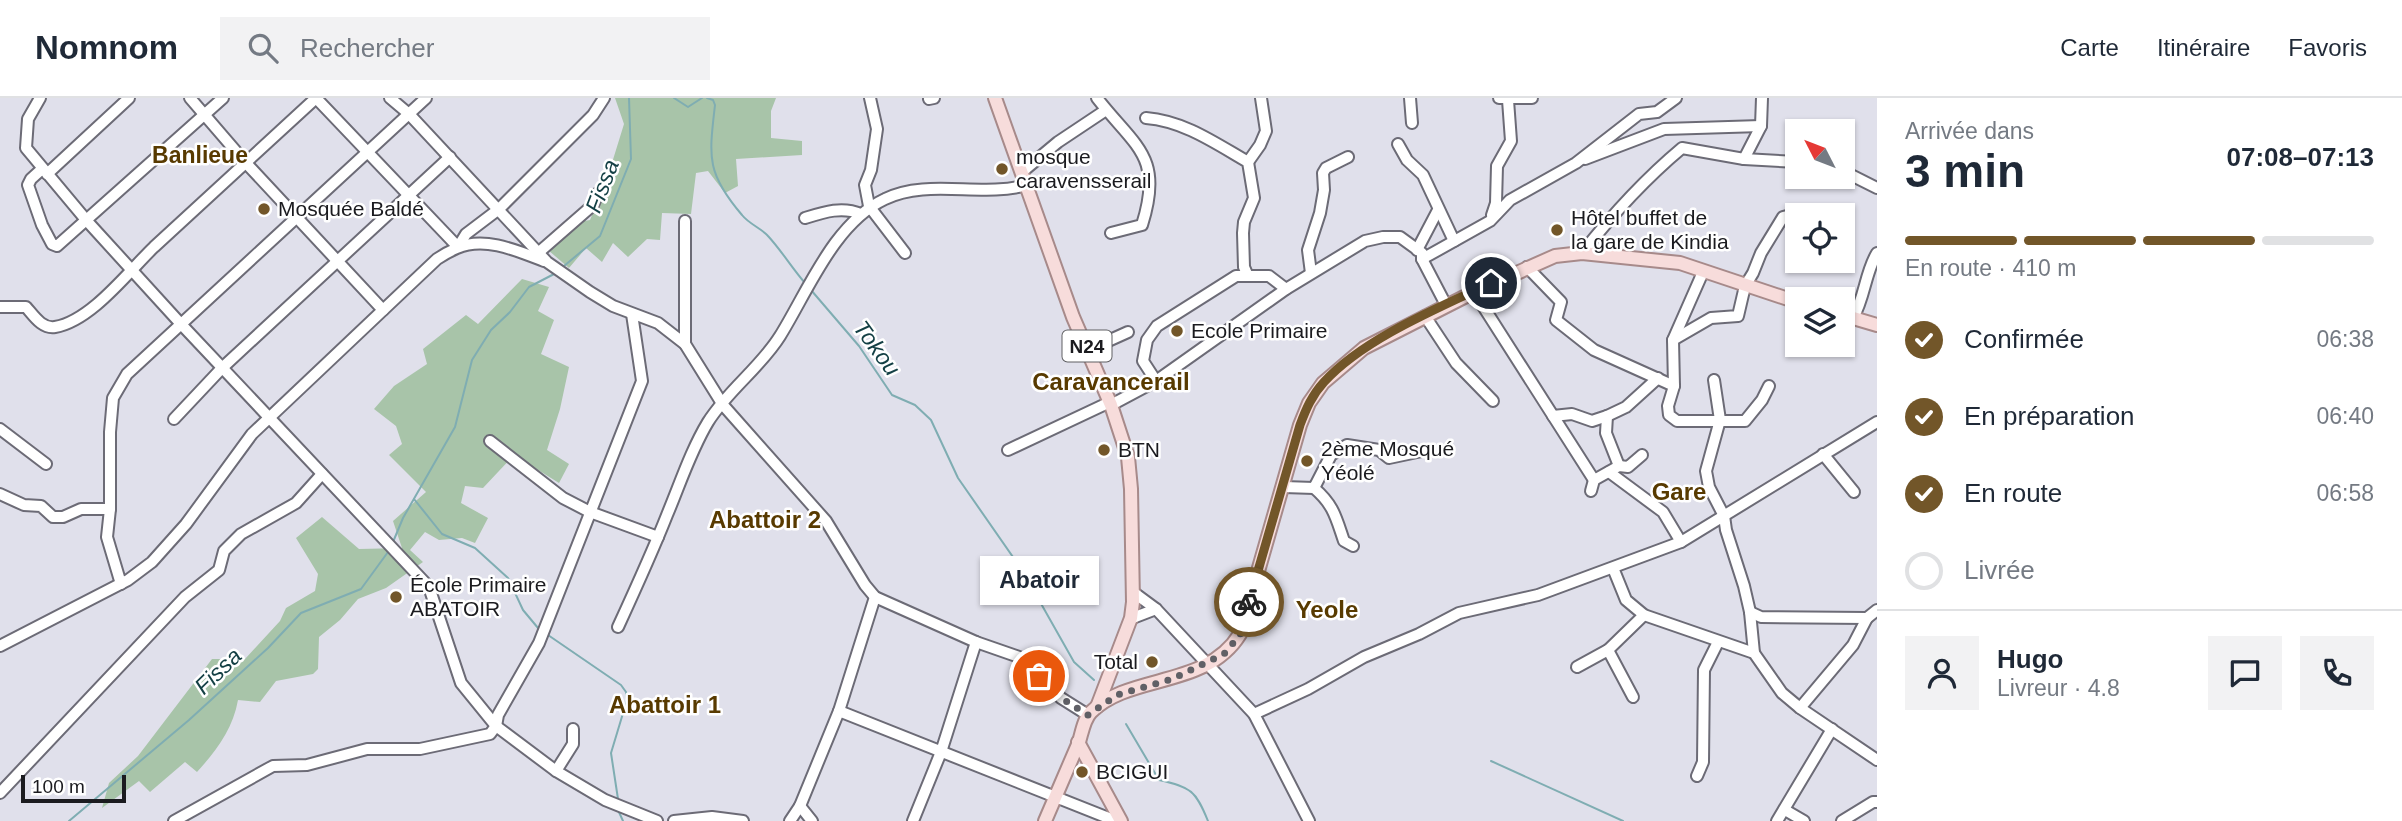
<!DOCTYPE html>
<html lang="fr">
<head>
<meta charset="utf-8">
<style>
  body { margin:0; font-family:Arial,sans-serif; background:#f2f2f3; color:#1f2937; height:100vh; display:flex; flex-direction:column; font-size:26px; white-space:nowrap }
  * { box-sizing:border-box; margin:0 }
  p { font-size:23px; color:#747a83 }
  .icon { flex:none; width:38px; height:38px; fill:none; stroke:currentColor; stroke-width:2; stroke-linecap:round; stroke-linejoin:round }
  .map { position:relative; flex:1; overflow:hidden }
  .sheet { display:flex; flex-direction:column; background:#fff; width:525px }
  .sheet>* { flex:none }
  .needle { width:46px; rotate:312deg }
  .fabs { position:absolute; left:1785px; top:21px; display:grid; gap:14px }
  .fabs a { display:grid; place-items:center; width:70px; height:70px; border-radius:0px; background:#fff; box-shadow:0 2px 5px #0004; font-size:35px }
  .scale { position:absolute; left:21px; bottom:18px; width:105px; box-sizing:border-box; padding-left:7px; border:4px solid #1b1b1f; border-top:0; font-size:19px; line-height:24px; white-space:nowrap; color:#1b1b1f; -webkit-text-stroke:5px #fff; paint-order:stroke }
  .pin { position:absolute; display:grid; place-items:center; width:60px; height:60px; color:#fff; margin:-30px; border:4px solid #fff; border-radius:50%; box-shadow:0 2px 7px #0007 }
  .courier { position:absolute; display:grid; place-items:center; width:70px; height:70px; margin:-35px; border:5px solid #725629; border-radius:50%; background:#fff; color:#222; box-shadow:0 2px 9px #0007 }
  .bubble { position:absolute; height:49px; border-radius:0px; background:#fff; box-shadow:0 2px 5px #0004; font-size:23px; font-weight:700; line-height:49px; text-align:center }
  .headline em { font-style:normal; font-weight:700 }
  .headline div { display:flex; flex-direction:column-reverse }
  .headline { display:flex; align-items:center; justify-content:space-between; height:119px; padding:0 28px }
  h1 { font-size:46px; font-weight:700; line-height:52px }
  .bar { display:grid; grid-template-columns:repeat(4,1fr); gap:10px 7px; align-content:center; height:84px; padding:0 28px }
  .bar i { height:9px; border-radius:5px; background:#e0e1e3 }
  .bar .selected { background:#725629 }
  .bar p { grid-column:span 4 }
  .line { display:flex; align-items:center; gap:18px; padding:0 28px; border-top:2px solid #e0e1e3 }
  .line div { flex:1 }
  .round { display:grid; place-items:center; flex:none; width:74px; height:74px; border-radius:0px; background:#f2f2f3 }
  ol { padding:0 28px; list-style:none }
  li { display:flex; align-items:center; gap:21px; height:77px }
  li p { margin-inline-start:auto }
  li .icon { padding:7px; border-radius:50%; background:#725629; color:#fff; stroke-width:4 }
  li:last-child { color:#747a83 }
  li i { width:38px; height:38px; border:4px solid #e0e1e3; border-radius:50% }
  header { display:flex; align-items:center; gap:42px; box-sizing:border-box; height:98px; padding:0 35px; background:#fff; border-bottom:2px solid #e0e1e3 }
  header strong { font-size:33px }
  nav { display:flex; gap:38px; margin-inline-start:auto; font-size:24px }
  .search { width:490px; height:63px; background:#f2f2f3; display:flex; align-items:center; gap:18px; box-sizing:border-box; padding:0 24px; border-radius:0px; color:#747a83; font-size:26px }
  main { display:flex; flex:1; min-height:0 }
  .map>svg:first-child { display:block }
  .green { fill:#a8c4a9 }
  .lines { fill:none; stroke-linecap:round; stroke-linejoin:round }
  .stream { stroke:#7fadb2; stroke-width:2 }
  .minor-casing { stroke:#6c6b76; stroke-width:14 }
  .major-casing { stroke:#a78a8a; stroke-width:16 }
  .minor { stroke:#fff; stroke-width:10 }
  .major { stroke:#f7dcdb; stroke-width:12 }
  .done { stroke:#606066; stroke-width:7; stroke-dasharray:0 12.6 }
  .route { stroke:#725629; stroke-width:9 }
  .poi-dot { fill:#725629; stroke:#fff; stroke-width:2.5 }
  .labels { text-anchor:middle; stroke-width:5; stroke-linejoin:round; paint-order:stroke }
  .shield { fill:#fff; stroke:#5f5f62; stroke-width:2 }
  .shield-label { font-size:19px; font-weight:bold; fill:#1b1b1f }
  .poi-label { font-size:21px; fill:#1b1b1f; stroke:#fff; text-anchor:start }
  .neighbourhood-label { font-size:23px; font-weight:bold; fill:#583a00; stroke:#fff }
  .water-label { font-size:23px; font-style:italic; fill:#133f44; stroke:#fff }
  .quarter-label { font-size:24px; font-weight:bold; fill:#583a00; stroke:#fff }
</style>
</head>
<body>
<header>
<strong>Nomnom</strong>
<div class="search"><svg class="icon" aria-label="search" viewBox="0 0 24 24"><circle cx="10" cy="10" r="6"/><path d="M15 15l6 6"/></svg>Rechercher</div>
<nav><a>Carte</a><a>Itinéraire</a><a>Favoris</a></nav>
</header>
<main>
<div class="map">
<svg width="1877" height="723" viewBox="0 0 1877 723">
  <rect width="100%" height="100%" fill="#e0e0eb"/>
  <g class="green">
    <path d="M615,0H776L771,13V40L802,43V57L736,61L738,88L725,95L708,73L696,75L691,116L662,115L660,142L647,141L628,159L613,145L602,164L586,150L569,170L548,152L579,124L590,122L607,81L624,26Z"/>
    <path d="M522,181L549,189L538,213L554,222L541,256L569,269L560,311L547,352L569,366L559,385L514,357L483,390L465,388L461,405L488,420L475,445L462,440L439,442L425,434L410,452L423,464L386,490L358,501L340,522L319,539L318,571L313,576L276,583L260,604L238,602C233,631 216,653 197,674L185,664L150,694L139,683L102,710L109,685L138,658L212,561H245L280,523L286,510L315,493L318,476L296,440L322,419L359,451L402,450L393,423L426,394L389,357L402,346L396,328L374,311L394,288L427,266L423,251L466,217L478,226Z"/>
  </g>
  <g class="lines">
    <g class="stream">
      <path d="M674,0L688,9L702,0"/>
      <path d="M707,0L713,2L715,7C709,59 706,75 742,117C749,126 761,130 768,138C781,152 792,170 805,185"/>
      <path d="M564,168L600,138L631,61L629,0"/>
      <path d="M811,192L859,248L892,297L915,307L931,322L958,380L1022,472L1074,564L1094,582"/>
      <path d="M414,401L442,436L475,450L508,480L523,512L538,530"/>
      <path d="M393,444L403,420L455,329L472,262L491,232L510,214L529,189L556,175"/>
      <path d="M548,537L621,587L626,594L627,602L611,655L618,701"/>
      <path d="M1126,626L1159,682C1191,689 1196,693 1208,723"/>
      <path d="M1491,663L1623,723"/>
      <path d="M618,712L623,723"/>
      <path d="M69,723L189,622L268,550L301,515L361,491L388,454"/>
    </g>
    <defs>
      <g id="minor">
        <path d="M40,0L28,21L26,50L87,123L180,225L429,489L461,585L496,628L556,673L605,702L657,723"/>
        <path d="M190,0L246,65L383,212"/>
        <path d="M316,0L458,149L466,136L499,111L593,17L604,0"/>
        <path d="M390,0L409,16L547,164L590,194L613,208L658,225L685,246L723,307L826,423L865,487L875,499L976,544L1022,560L1061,600L1088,617"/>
        <path d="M870,0L877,31L871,72L865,87L869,108L905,155"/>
        <path d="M1097,0C1135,49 1164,58 1142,127L1111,135"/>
        <path d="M1410,0L1412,25"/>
        <path d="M1499,0H1532"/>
        <path d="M929,1L934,0"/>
        <path d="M1146,20C1184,23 1215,45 1248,64L1254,100L1244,124L1243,135L1244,169L1247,176"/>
        <path d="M1398,46L1407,62L1423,77L1454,143"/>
        <path d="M1585,61L1664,31L1761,28"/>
        <path d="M1744,61L1761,28L1762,0"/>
        <path d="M1248,64L1260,47L1266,33L1261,0"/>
        <path d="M42,71L31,81L28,87L42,127L52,146L57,148L223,0"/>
        <path d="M1843,73L1877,90"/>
        <path d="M1022,74L1058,44L1106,12"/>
        <path d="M47,76L129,0"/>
        <path d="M1492,117L1496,105L1497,68L1511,43L1508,2"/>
        <path d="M805,120C824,114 842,108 861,116"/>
        <path d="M1417,152L1438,112"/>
        <path d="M538,155L593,107L598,95"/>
        <path d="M1582,155C1612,117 1645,81 1682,50L1744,61L1797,64"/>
        <path d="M1422,161L1490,123L1510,102L1576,65L1639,16L1657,14L1676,0"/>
        <path d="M1527,169L1561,204L1556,222L1594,252L1674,288L1668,308L1669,317L1677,323H1745L1762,302L1769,288"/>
        <path d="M1311,175L1308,152L1320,115L1324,92L1323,75L1326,70L1348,59"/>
        <path d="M1474,194L1594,382"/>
        <path d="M0,209H26C34,218 42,231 55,229C91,223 128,174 154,149C208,100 262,50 316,0"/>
        <path d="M1425,218L1456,265L1493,303"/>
        <path d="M1853,220C1865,199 1865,175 1877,155"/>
        <path d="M1673,242L1711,220L1738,218L1745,188L1753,175L1761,155L1783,119L1791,117"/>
        <path d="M685,246V123"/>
        <path d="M1088,252L1128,234"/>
        <path d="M1714,282L1720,322L1706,373L1709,389L1724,418L1726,432L1744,488L1750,514L1754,555"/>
        <path d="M1156,283L1143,263L1147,242L1157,228L1236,178H1269L1286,191"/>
        <path d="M1674,288L1673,242L1703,174"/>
        <path d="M1111,307L1156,283L1286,191L1365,143L1383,139H1400L1422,155V161L1446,207"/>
        <path d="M1553,318L1572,316L1592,323L1607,318L1626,309L1658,280"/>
        <path d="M1607,318L1606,335L1619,368"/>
        <path d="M174,321L222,270L450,59"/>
        <path d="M0,331L46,366"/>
        <path d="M490,343L563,400L590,414L658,439"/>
        <path d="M1008,352L1110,304"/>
        <path d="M1823,356L1854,394"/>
        <path d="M1609,374L1663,414L1681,444"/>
        <path d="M1284,389L1314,390L1331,357L1347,347L1379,352L1389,360L1422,353"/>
        <path d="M1314,390C1334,407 1336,420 1344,443L1353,448"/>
        <path d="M1591,393L1594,382L1619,368L1628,369L1642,357"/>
        <path d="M0,396L24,407L41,408L53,419H63L81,411H110"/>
        <path d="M1613,470L1626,502L1644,517L1754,555L1782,595L1800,610L1877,662"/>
        <path d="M121,486L107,439L110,411V334L113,300L127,276L426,0"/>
        <path d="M1133,494L1156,511L1254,616L1309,723"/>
        <path d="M1750,514L1761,519L1867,520L1877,512"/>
        <path d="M1130,521L1156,511"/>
        <path d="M618,529C635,492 652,455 667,417C680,386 691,352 708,324C728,292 760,270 780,238C808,193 834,125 885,101C927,80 982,100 1027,87"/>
        <path d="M0,548L128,482L152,464L186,426L252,336L437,161C443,157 450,153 457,150C485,138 518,153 544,163"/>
        <path d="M1608,552L1633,599"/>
        <path d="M1577,569L1608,552L1644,517"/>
        <path d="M1800,610L1853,547L1867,520"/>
        <path d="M839,613L1116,723"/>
        <path d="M1254,616L1308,591L1364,559L1419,536L1459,515L1538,497L1681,444L1877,324"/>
        <path d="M556,673L573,646V631"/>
        <path d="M1697,678L1703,664L1704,572L1718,544"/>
        <path d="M0,695L185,499L219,472L224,453L241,436L296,405L322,376"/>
        <path d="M800,708L812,723"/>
        <path d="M1785,712L1804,723"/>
        <path d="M174,723L273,668L307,667L367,651H420L490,636L496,628L498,617L539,545L642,283L632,216"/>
        <path d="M674,723L712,719L743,723"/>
        <path d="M790,723L800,708L839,613L875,499"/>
        <path d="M913,723L941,654L976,544"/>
        <path d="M1777,723L1832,631"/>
        <path d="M1842,723L1873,704H1877"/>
      </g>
      <g id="major">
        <path d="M995,0L1073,219L1111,307L1128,359L1131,391L1133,504L1131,520L1097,609"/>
        <path d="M1843,217L1877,227"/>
        <path d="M1078,644L1121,723"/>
        <path d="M1045,723C1056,697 1068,670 1079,644C1082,634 1084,621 1091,614C1130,575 1206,591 1240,536L1300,327L1309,305L1323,285L1364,250L1474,194L1555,158L1582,155L1680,165L1797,204"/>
      </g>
    </defs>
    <use href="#minor" class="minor-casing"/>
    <use href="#major" class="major-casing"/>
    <use href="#minor" class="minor"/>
    <use href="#major" class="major"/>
  </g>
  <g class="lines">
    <path class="done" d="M1039,578L1061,600L1088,617L1117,597L1172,581L1224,556L1240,537L1249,504"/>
    <path class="route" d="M1249,504L1300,327C1306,311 1312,297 1324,284C1363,241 1438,210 1491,185"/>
  </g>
  <g class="poi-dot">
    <circle cx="1002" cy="71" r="7"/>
    <circle cx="264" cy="111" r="7"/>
    <circle cx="1557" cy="132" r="7"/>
    <circle cx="1177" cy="233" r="7"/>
    <circle cx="1104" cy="352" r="7"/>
    <circle cx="1307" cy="363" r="7"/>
    <circle cx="396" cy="499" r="7"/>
    <circle cx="1152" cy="564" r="7"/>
    <circle cx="1082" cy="674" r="7"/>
  </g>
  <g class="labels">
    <rect class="shield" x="1062.5" y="232.5" width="49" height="31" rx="5"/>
    <g class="shield-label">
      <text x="1087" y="255">N24</text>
    </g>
    <g class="poi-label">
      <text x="1016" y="66">mosque<tspan x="1016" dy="24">caravensserail</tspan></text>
      <text x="278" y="118">Mosquée Baldé</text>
      <text x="1571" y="127">Hôtel buffet de<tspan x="1571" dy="24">la gare de Kindia</tspan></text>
      <text x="1191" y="240">Ecole Primaire</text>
      <text x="1321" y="358">2ème Mosqué<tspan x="1321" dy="24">Yéolé</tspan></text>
      <text x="1118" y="359">BTN</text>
      <text x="410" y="494">École Primaire<tspan x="410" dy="24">ABATOIR</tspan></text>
      <text x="1138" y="571" text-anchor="end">Total</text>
      <text x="1096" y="681">BCIGUI</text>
    </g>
    <g class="neighbourhood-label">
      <text x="200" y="65">Banlieue</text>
    </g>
    <g class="water-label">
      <text transform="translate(602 88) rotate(-69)" y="8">Fissa</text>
      <text transform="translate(877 250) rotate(54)" y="8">Tokou</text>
      <text transform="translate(218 573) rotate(-44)" y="8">Fissa</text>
    </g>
    <g class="quarter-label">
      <text x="1111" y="292">Caravancerail</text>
      <text x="1679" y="402">Gare</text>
      <text x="765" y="430">Abattoir 2</text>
      <text x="1327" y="520">Yeole</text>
      <text x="665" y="615">Abattoir 1</text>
    </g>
  </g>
</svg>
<div class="fabs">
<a><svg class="needle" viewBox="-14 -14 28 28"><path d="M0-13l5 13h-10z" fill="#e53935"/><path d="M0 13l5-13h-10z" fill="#747a83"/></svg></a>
<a><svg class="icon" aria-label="locate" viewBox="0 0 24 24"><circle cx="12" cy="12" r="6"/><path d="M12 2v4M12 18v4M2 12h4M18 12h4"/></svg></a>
<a><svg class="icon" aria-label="layers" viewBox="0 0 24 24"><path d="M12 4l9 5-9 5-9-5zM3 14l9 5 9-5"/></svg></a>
</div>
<div class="scale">100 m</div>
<div class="pin" style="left:1039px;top:578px;background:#ea580c"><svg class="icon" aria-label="bag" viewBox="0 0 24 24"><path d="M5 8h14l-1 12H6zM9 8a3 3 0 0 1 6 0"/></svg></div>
<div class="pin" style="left:1491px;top:185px;background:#1f2937"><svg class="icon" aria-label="home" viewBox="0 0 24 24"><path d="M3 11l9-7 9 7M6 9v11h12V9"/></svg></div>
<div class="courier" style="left:1249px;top:504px"><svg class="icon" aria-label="bike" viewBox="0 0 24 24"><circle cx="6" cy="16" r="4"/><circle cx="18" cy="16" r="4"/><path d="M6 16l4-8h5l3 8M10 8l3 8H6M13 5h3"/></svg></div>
<div class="bubble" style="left:980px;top:458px;width:119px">Abatoir</div>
</div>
<section class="sheet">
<div class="headline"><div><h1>3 min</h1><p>Arrivée dans</p></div><em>07:08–07:13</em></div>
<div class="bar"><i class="selected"></i><i class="selected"></i><i class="selected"></i><i></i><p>En route · 410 m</p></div>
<ol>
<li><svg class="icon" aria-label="check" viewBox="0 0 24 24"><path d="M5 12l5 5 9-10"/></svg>Confirmée<p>06:38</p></li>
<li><svg class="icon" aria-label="check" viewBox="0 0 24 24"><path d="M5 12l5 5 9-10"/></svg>En préparation<p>06:40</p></li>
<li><svg class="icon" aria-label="check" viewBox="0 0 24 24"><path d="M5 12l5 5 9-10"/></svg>En route<p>06:58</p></li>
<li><i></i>Livrée</li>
</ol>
<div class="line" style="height:126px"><a class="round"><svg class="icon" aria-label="person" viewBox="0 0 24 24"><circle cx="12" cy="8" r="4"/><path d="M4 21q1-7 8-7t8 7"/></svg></a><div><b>Hugo</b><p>Livreur · 4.8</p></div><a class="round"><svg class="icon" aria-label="chat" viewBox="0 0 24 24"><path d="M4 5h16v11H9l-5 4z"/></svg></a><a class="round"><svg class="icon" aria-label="phone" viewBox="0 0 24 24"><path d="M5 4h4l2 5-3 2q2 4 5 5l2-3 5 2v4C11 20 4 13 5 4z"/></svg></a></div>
</section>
</main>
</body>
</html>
